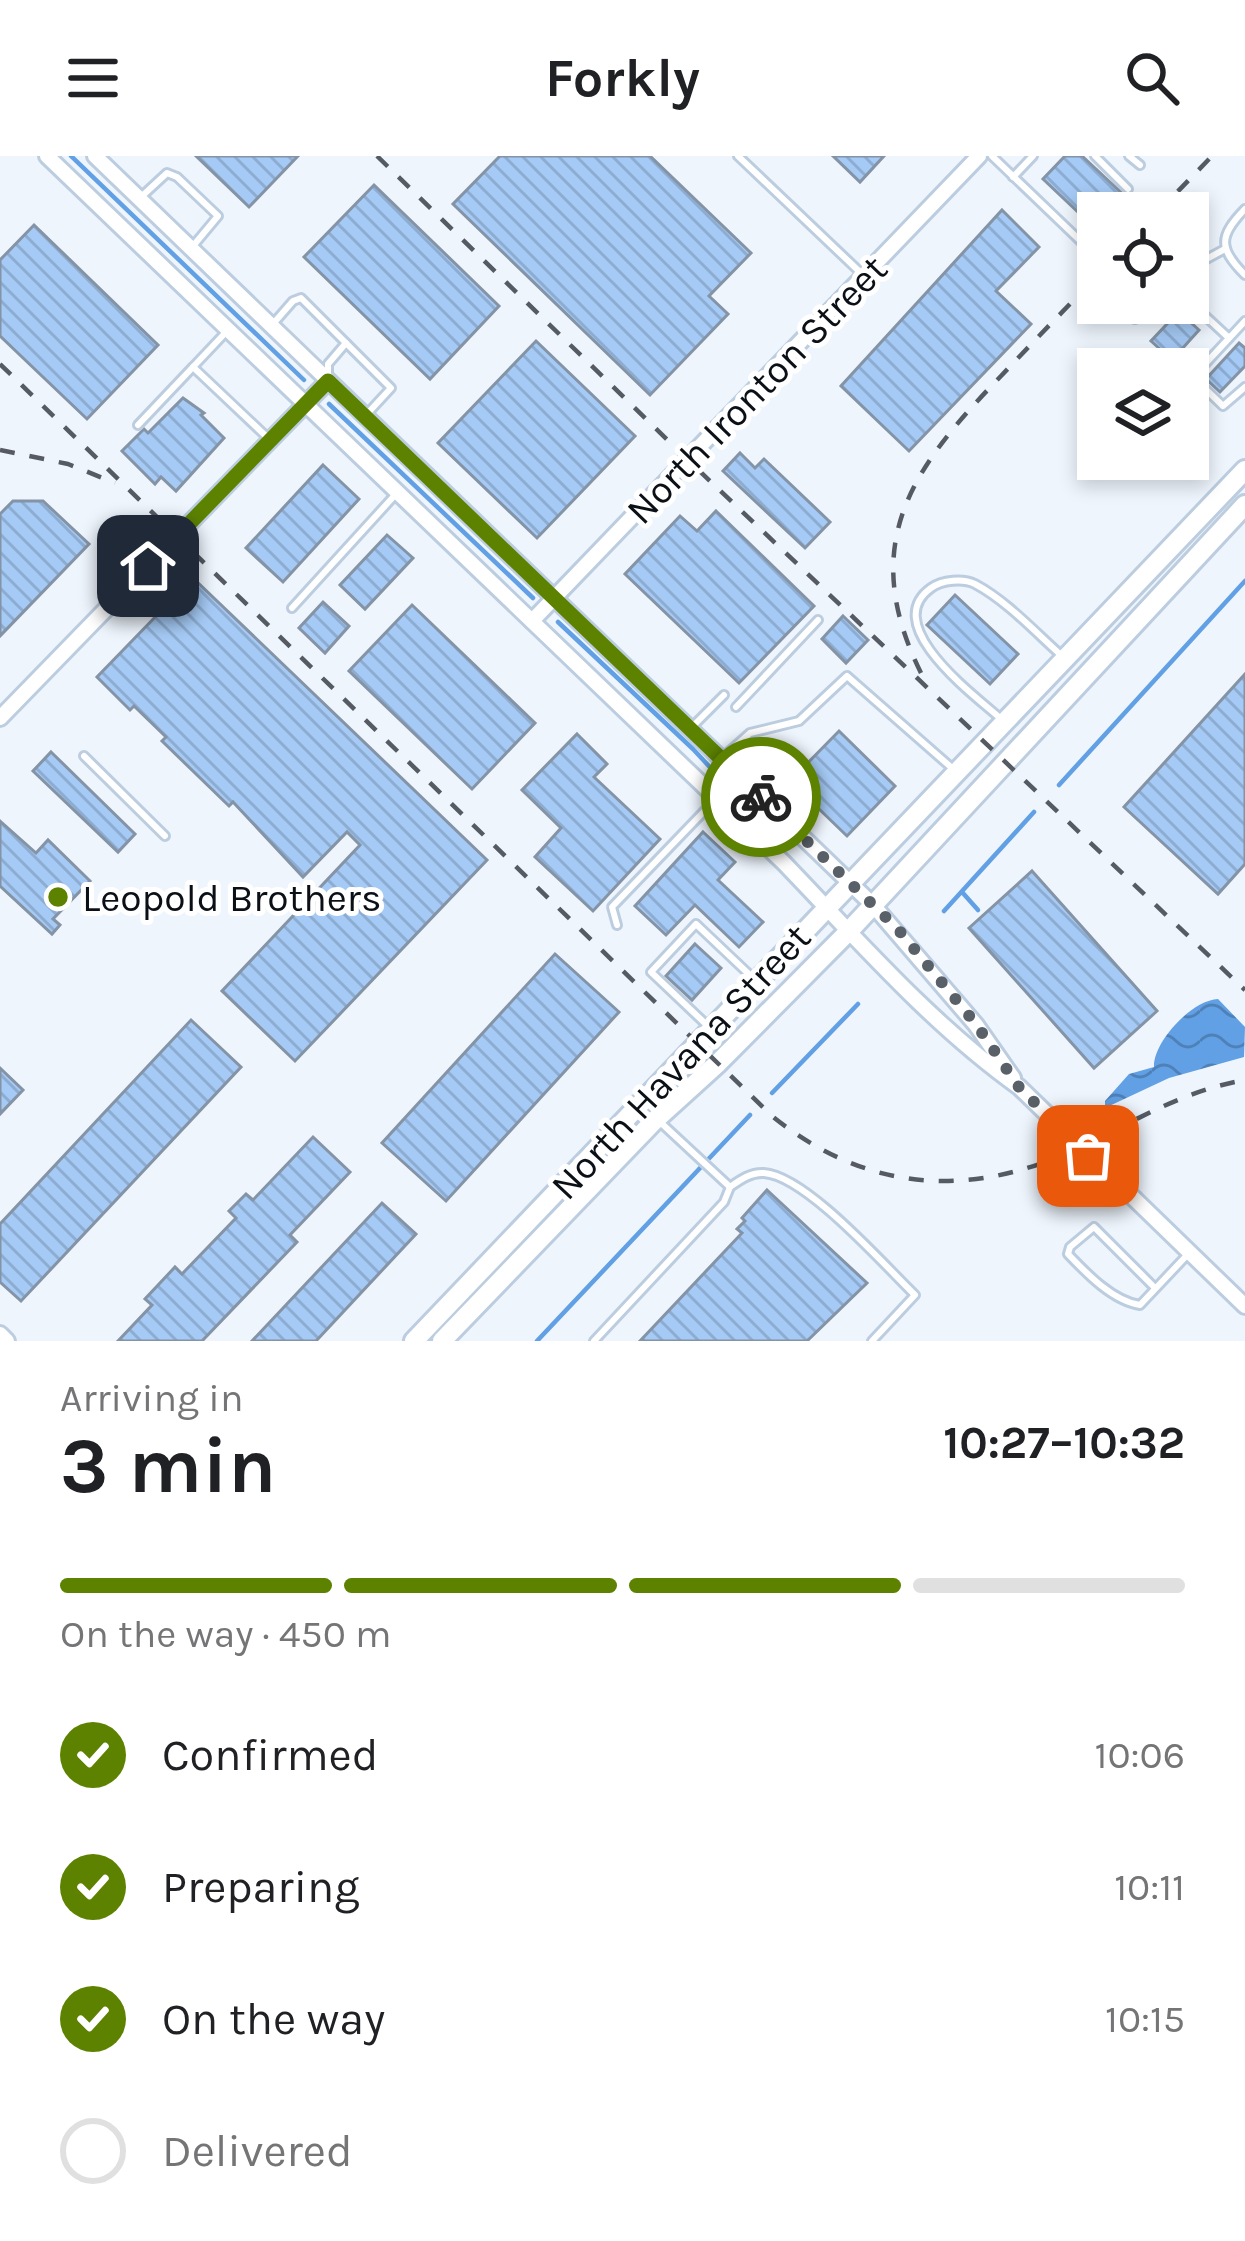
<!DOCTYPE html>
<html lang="en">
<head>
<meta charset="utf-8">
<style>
  body { margin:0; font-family:Karla,sans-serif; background:#f6f6f6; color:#202124; height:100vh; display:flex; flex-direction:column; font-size:45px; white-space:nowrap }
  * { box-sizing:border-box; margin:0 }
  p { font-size:39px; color:#757577 }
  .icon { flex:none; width:66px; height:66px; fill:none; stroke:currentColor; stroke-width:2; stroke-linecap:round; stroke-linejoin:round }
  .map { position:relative; height:1185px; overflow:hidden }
  .panel { display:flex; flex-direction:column; background:#fff; flex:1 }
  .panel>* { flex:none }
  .fabs { position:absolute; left:1077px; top:36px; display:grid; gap:24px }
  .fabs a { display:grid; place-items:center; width:132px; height:132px; border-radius:0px; background:#fff; box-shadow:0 6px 18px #0003; font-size:60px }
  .pin { position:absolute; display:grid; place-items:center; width:102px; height:102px; color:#fff; margin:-51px; border-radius:24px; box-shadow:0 6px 18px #0006 }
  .courier { position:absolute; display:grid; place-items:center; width:120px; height:120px; margin:-60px; border:9px solid #5c8200; border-radius:50%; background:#fff; color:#222; box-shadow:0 3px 15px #0007 }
  .head em { font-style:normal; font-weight:700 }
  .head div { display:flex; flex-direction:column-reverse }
  .head { display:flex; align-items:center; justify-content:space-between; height:204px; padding:0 60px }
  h1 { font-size:78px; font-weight:700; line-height:90px }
  .bar { display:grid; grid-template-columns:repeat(4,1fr); gap:18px 12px; align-content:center; height:144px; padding:0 60px }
  .bar i { height:15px; border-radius:9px; background:#e0e0e0 }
  .bar .on { background:#5c8200 }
  .bar p { grid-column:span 4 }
  ol { padding:0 60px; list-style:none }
  li { display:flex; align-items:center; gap:36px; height:132px }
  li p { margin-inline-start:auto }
  li .icon { padding:12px; border-radius:50%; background:#5c8200; color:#fff; stroke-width:4 }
  li:last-child { color:#757577 }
  li i { width:66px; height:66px; border:6px solid #e0e0e0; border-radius:50% }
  header { display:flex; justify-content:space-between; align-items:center; height:156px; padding:0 60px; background:#fff; font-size:54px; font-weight:700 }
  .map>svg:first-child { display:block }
  .water { fill:url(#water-waves) }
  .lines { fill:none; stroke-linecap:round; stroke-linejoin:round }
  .stream { stroke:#61a0e4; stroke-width:4.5 }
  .building { fill:url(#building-back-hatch); stroke:#8493a5; stroke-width:3 }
  .lane-casing { stroke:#bccde0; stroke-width:12 }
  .street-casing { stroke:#bccde0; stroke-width:20 }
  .secondary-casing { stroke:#bccde0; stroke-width:24 }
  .lane { stroke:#fff; stroke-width:6 }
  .street { stroke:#fff; stroke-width:14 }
  .secondary { stroke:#fff; stroke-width:18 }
  .rail { stroke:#565b63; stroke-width:4.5; stroke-dasharray:15 15; stroke-linecap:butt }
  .done { stroke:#5a6068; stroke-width:12; stroke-dasharray:0 21.6 }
  .route { stroke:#5c8200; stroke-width:15 }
  .poi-dot { fill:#5c8200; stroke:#fff; stroke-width:4.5 }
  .labels { text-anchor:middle; stroke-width:10; stroke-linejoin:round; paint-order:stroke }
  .street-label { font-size:39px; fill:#0b1017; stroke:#fff }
  .poi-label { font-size:39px; fill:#0b1017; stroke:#fff; text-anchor:start }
</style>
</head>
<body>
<header><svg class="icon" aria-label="menu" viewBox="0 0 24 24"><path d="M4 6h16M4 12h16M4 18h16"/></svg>Forkly<svg class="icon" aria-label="search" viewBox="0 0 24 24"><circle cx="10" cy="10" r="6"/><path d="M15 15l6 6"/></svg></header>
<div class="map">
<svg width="1245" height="1185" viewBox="0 0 1245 1185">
  <defs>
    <pattern id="water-waves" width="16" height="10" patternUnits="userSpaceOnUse" patternTransform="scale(3)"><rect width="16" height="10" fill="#61a0e4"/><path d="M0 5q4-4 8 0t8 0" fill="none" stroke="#4e81b8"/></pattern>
    <pattern id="building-back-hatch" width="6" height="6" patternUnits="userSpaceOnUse" patternTransform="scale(3)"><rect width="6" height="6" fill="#a5caf5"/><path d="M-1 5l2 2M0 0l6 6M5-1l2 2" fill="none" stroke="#8dacd1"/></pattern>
  </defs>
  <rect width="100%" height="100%" fill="#eef5fd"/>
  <path class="water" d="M1218,843L1245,871L1244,901L1169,922L1105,952V945L1129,918L1154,911C1153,886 1192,844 1218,843Z"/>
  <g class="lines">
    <g class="stream">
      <path d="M71,0L304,224"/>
      <path d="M329,248L533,442"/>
      <path d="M558,466L693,593L747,651"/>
      <path d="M1059,629L1245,425"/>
      <path d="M962,736L978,754"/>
      <path d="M944,755L1034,656"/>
      <path d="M772,937L858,848"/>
      <path d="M537,1185L750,959"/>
    </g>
  </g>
  <g class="building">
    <path d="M196,0H298L249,51Z"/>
    <path d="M500,0H650L751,97L709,140L728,158L650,239L453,48Z"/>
    <path d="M833,0H884L860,26Z"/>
    <path d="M1065,0H1082L1127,42L1112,57H1098V75L1043,23Z"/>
    <path d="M374,29L499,150L430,223L304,101Z"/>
    <path d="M1002,54L1039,91L996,135L1031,168L909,295L841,230Z"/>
    <path d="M34,69L158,189L87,263L0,180V104Z"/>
    <path d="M1184,150L1192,158L1187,163L1199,174L1172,204L1151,185Z"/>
    <path d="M536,185L635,280L537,382L438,287Z"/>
    <path d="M1239,187L1245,192V210L1220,236L1206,223Z"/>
    <path d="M183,242L204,257L201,259L224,282L176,335L161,321L155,328L122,295L144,273L148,277Z"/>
    <path d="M740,297L755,312L764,303L830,366L805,392L723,315Z"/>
    <path d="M323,309L359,343L283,426L246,392Z"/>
    <path d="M13,345H43L89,388L0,480V358Z"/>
    <path d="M716,355L814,450L739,527L625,418L680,360L697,375Z"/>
    <path d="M387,379L413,402L365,453L340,429Z"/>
    <path d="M193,422L487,704L295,905L222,835L360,689L347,676L303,721L233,646L229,650L162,585L166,581L134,550L130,554L97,521Z"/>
    <path d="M955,439L1018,498L990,528L927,469Z"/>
    <path d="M323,446L349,470L325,497L299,472Z"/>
    <path d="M412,449L535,567L472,633L349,515Z"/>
    <path d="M843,460L868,484L846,507L822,483Z"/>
    <path d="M1245,518V708L1218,738L1124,651Z"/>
    <path d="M839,575L895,630L847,680L790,625Z"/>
    <path d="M577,578L607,608L594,621L660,683L593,755L535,701L561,672L522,634Z"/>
    <path d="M51,596L135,678L118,696L33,615Z"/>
    <path d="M0,665L36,697L48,684L90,725L53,763L60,769L52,778L0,730Z"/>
    <path d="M703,676L735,706L718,724L763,766L739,791L695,749L666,779L635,750Z"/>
    <path d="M1032,715L1157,855L1094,912L969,772Z"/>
    <path d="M695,788L721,812L692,844L666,820Z"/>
    <path d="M555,798L619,856L446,1045L382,987Z"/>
    <path d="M191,864L241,911L21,1145L0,1126V1068Z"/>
    <path d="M0,912L23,934L0,958Z"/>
    <path d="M313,981L350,1016L290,1079L297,1086L202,1185H118L152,1149L145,1143L175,1111L182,1118L236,1062L229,1055L246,1038L253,1044Z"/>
    <path d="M767,1034L867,1127L807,1185H640L742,1077L737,1073L745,1065L742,1062Z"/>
    <path d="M382,1047L416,1078L316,1185H252Z"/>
  </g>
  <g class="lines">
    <defs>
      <g id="lane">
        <path d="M738,0L862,118"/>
        <path d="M992,0L1094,98"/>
        <path d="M1095,0L1128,33"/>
        <path d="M1129,0L1140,9"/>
        <path d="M1013,21L1033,0"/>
        <path d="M141,41L167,17L177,21L218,60L193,90"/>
        <path d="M1245,53C1219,80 1218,92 1245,119"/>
        <path d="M1188,113L1225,93"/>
        <path d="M1188,144L1229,182"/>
        <path d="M1135,163L1150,147"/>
        <path d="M1245,165L1193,221L1223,250L1245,231"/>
        <path d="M272,169L293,145L301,142L391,232L367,258"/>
        <path d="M193,211L228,174"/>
        <path d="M328,221V208L346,187"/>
        <path d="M138,269L193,211L268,282"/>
        <path d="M115,378L146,407"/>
        <path d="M292,452L395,339"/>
        <path d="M736,551L818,464"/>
        <path d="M1000,562C974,539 879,469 931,432C942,424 963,422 975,428C1007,445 1036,477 1062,500"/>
        <path d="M693,570L724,539"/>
        <path d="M84,600L165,680"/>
        <path d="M722,602L750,577L799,565L847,520L952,612"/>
        <path d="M617,769L612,751L714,645"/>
        <path d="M710,872L651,816L696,768L753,822"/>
        <path d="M659,965L730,1031C740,1024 751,1016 764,1017C806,1020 884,1109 915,1139L872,1185"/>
        <path d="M1155,1132L1094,1071L1070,1091L1068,1098C1087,1118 1113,1145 1140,1149L1189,1097"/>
        <path d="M594,1185L724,1046L730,1031"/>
      </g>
      <g id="street">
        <path d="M47,0L784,707C859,785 931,868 1019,931L1245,1150"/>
        <path d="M95,0L873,749L976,869L1013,922"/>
        <path d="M532,465L979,0"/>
        <path d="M0,562L328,225"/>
        <path d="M0,1178L7,1185"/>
      </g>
      <g id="secondary">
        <path d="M414,1185L1245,314"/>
        <path d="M442,1185L654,965L718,907L849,775L1245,349"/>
      </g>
    </defs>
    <use href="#lane" class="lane-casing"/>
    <use href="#street" class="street-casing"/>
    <use href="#secondary" class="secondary-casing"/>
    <use href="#lane" class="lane"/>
    <use href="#street" class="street"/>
    <use href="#secondary" class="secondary"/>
    <g class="rail">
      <path d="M377,0L689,305L1245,834"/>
      <path d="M1157,57L1212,0"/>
      <path d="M0,208L772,960C869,1038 973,1043 1083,990C1136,964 1186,934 1245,924"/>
      <path d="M0,294L68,308L115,327"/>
      <path d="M921,517C857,388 912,312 1001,220C1033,186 1066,152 1098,119"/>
    </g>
  </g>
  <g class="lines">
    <path class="done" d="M761,641L897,772L976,868L1019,931L1088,1000"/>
    <path class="route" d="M148,410L328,225L761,641"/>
  </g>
  <circle class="poi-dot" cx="58" cy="741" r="12"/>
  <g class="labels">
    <g class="street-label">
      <text transform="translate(756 233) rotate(-46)" y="14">North Ironton Street</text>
      <text transform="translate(680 905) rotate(-47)" y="14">North Havana Street</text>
    </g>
    <g class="poi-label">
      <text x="82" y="755">Leopold Brothers</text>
    </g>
  </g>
</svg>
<div class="fabs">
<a><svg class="icon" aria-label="locate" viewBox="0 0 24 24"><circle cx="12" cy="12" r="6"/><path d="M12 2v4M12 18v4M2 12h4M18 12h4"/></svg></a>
<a><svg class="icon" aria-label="layers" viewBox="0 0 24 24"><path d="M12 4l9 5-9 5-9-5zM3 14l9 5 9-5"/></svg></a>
</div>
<div class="pin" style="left:1088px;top:1000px;background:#ea580c"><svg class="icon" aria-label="bag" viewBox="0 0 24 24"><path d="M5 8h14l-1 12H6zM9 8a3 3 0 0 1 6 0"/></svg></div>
<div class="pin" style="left:148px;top:410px;background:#1f2937"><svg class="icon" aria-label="home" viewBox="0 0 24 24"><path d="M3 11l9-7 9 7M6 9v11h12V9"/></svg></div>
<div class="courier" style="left:761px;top:641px"><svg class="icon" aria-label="bike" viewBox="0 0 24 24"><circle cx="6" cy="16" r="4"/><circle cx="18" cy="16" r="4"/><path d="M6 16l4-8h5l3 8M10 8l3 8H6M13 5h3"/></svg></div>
</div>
<section class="panel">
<div class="head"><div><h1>3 min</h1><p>Arriving in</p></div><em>10:27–10:32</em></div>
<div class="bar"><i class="on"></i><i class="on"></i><i class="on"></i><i></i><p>On the way · 450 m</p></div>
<ol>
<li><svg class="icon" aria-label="check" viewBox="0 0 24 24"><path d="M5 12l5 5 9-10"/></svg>Confirmed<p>10:06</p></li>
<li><svg class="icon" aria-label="check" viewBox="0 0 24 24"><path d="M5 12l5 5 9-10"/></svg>Preparing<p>10:11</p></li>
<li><svg class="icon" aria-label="check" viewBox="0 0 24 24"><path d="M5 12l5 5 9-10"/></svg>On the way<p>10:15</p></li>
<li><i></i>Delivered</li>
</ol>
</section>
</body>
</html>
